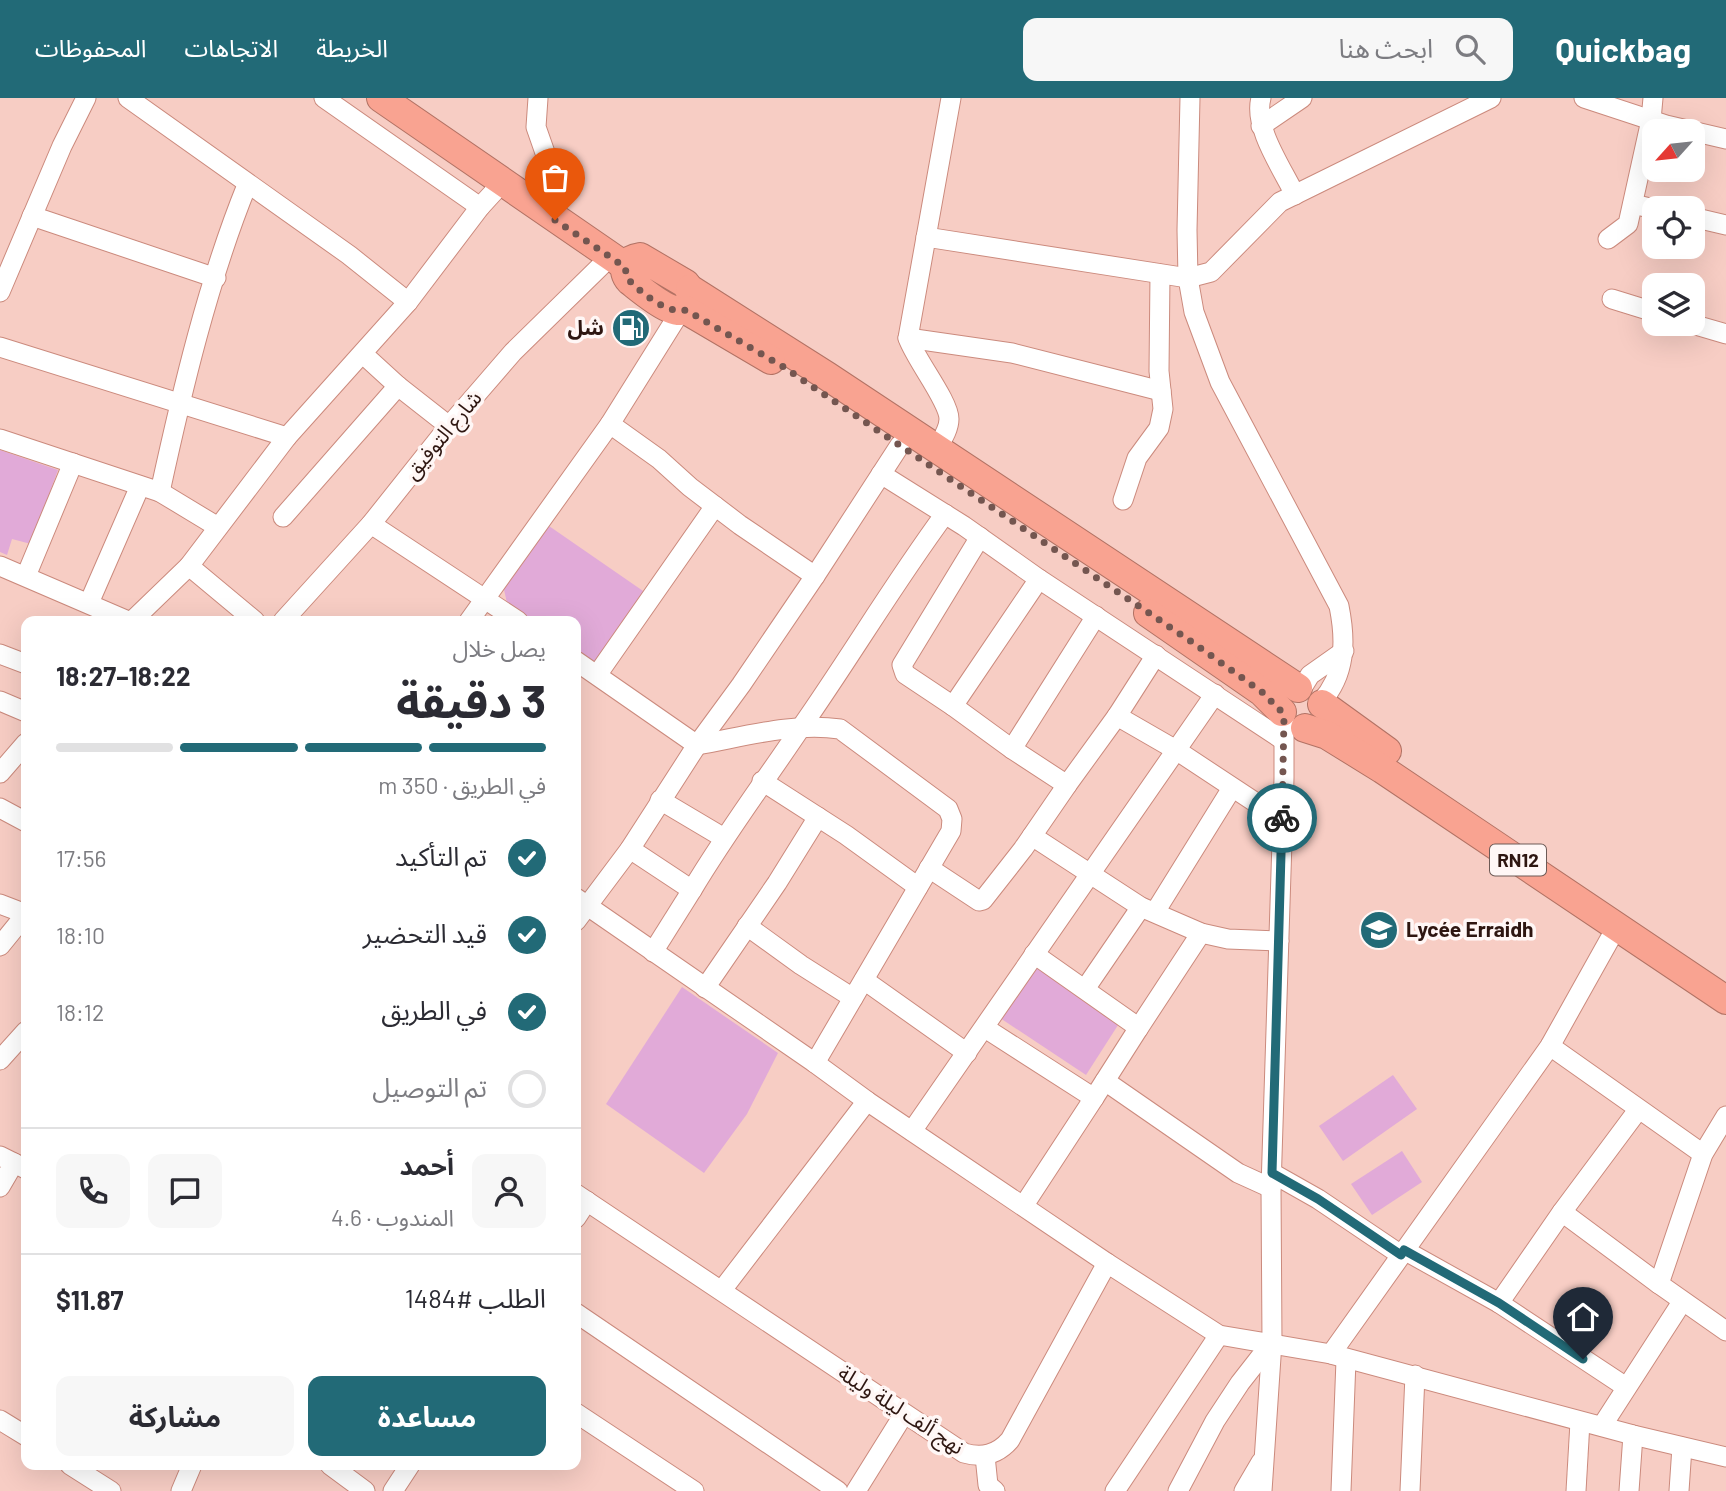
<!DOCTYPE html>
<html lang="ar">
<head>
<meta charset="utf-8">
<style>
  body { margin:0; font-family:Barlow,"Noto Sans Arabic",sans-serif; background:#f7f7f7; color:#2b2b33; direction:rtl; height:100vh; display:flex; flex-direction:column; font-size:26px; white-space:nowrap }
  * { box-sizing:border-box; margin:0 }
  p { font-size:23px; color:#7c7c81 }
  .icon { flex:none; width:38px; height:38px; fill:none; stroke:currentColor; stroke-width:2; stroke-linecap:round; stroke-linejoin:round }
  .map { position:relative; flex:1; overflow:hidden; direction:ltr }
  .side { position:absolute; left:21px; top:518px; width:560px; height:854px; display:flex; flex-direction:column; background:#fff; border-radius:14px; box-shadow:0 7px 28px #0002; direction:rtl }
  .side>* { flex:none }
  .needle { width:46px; rotate:243deg }
  .fabs { position:absolute; left:1642px; top:21px; display:grid; gap:14px }
  .fabs a { display:grid; place-items:center; width:63px; height:63px; border-radius:14px; background:#fff; box-shadow:0 7px 28px #0002; font-size:35px }
  .pin { position:absolute; display:grid; place-items:center; width:60px; height:60px; color:#fff; margin:-72px -30px; border-radius:50% 50% 50% 0; rotate:-45deg; box-shadow:0 0 7px #0007 }
  .pin .icon { rotate:45deg }
  .courier { position:absolute; display:grid; place-items:center; width:70px; height:70px; margin:-35px; border:5px solid #226a77; border-radius:50%; background:#fff; color:#222; box-shadow:0 2px 9px #0007 }
  .headline em { font-style:normal; font-weight:700 }
  .headline div { display:flex; flex-direction:column-reverse }
  .headline { display:flex; align-items:center; justify-content:space-between; height:119px; padding:0 35px }
  h1 { font-size:46px; font-weight:700; line-height:52px }
  .bar { display:grid; grid-template-columns:repeat(4,1fr); gap:10px 7px; align-content:center; height:84px; padding:0 35px }
  .bar i { height:9px; border-radius:5px; background:#e1e1e2 }
  .bar .active { background:#226a77 }
  .bar p { grid-column:span 4 }
  .line { display:flex; align-items:center; gap:18px; padding:0 35px; border-top:2px solid #e1e1e2 }
  .line div { flex:1 }
  .round { display:grid; place-items:center; flex:none; width:74px; height:74px; border-radius:14px; background:#f7f7f7 }
  ol { padding:0 35px; list-style:none }
  li { display:flex; align-items:center; gap:21px; height:77px }
  li p { margin-inline-start:auto }
  li .icon { padding:7px; border-radius:50%; background:#226a77; color:#fff; stroke-width:4 }
  li:last-child { color:#7c7c81 }
  li i { width:38px; height:38px; border:4px solid #e1e1e2; border-radius:50% }
  .button { display:flex; gap:14px; margin-top:auto; padding:14px 35px }
  .button a { flex:1; height:80px; border-radius:14px; background:#226a77; color:#fff; font-size:28px; font-weight:700; line-height:80px; text-align:center }
  .button a+a { background:#f7f7f7; color:#2b2b33 }
  header { display:flex; align-items:center; gap:42px; box-sizing:border-box; height:98px; padding:0 35px; background:#226a77; color:#fff }
  header strong { font-size:33px }
  nav { display:flex; gap:38px; margin-inline-start:auto; font-size:24px }
  .search { width:490px; height:63px; background:#f7f7f7; display:flex; align-items:center; gap:18px; box-sizing:border-box; padding:0 24px; border-radius:14px; color:#7c7c81; font-size:26px }
  .map>svg:first-child { display:block }
  .green { fill:#e1aad8 }
  .lines { fill:none; stroke-linecap:round; stroke-linejoin:round }
  .minor-casing { stroke:#cb8a7d; stroke-width:21 }
  .highway-casing { stroke:#b27264; stroke-width:30 }
  .minor { stroke:#fff; stroke-width:19 }
  .highway { stroke:#f9a391; stroke-width:28 }
  .done { stroke:#745650; stroke-width:7; stroke-dasharray:0 12.6 }
  .route { stroke:#226a77; stroke-width:9 }
  .labels { text-anchor:middle; stroke-width:7; stroke-linejoin:round; paint-order:stroke }
  .shield { fill:#fff7f6; stroke:#6d5a56; stroke-width:2 }
  .shield-label { font-size:19px; font-weight:bold; fill:#2e1611 }
  .poi-label { font-size:21px; font-weight:bold; fill:#2e1611; stroke:#fff7f6; text-anchor:end }
  .street-label { font-size:21px; fill:#2e1611; stroke:#fff7f6 }
</style>
</head>
<body>
<header>
<strong>Quickbag</strong>
<div class="search"><svg class="icon" aria-label="search" viewBox="0 0 24 24"><circle cx="10" cy="10" r="6"/><path d="M15 15l6 6"/></svg>ابحث هنا</div>
<nav><a>الخريطة</a><a>الاتجاهات</a><a>المحفوظات</a></nav>
</header>
<div class="map">
<svg width="1726" height="1393" viewBox="0 0 1726 1393">
  <rect width="100%" height="100%" fill="#f7cdc4"/>
  <g class="green">
    <path d="M0,352L58,372L31,446L12,441L7,457L0,454Z"/>
    <path d="M549,428L646,495L596,570L576,555V523H531L507,505L503,487Z"/>
    <path d="M1035,867L1120,924L1086,977L1000,920Z"/>
    <path d="M682,889L778,955L747,1016L704,1075L606,1006Z"/>
    <path d="M1393,977L1417,1011L1343,1063L1319,1028Z"/>
    <path d="M1402,1053L1422,1084L1372,1117L1351,1086Z"/>
  </g>
  <g class="lines">
    <defs>
      <g id="minor">
        <path d="M128,0L349,157L408,204"/>
        <path d="M324,0L480,109"/>
        <path d="M538,0L536,29L557,89L553,99"/>
        <path d="M1190,0L1187,132L1188,180L1194,214L1220,284L1339,508C1346,543 1346,576 1321,604"/>
        <path d="M1261,0C1253,29 1282,70 1295,97"/>
        <path d="M1584,0L1666,27L1726,41"/>
        <path d="M1261,28L1302,0"/>
        <path d="M1633,106L1654,111"/>
        <path d="M32,118L216,180"/>
        <path d="M1692,119L1726,127"/>
        <path d="M926,139L1188,180L1211,174L1280,104L1491,0"/>
        <path d="M1608,141L1628,126L1651,22L1653,0"/>
        <path d="M0,194L62,48L86,0"/>
        <path d="M1612,201L1654,214"/>
        <path d="M1692,226L1726,236"/>
        <path d="M908,240L1012,255L1161,293"/>
        <path d="M0,249L287,339"/>
        <path d="M363,256L398,288L449,328"/>
        <path d="M610,326L659,361L690,389L740,427L815,478"/>
        <path d="M0,341L160,394L218,429"/>
        <path d="M936,352C941,343 949,332 949,321C949,303 915,261 908,240L951,0"/>
        <path d="M881,376L964,428L1039,481L1283,642"/>
        <path d="M160,394C182,293 208,183 247,87"/>
        <path d="M1123,402L1137,360L1159,330L1163,311L1159,273L1160,176"/>
        <path d="M283,419L398,288"/>
        <path d="M371,426L518,523"/>
        <path d="M0,468L128,523"/>
        <path d="M189,468L255,523"/>
        <path d="M26,478L73,365"/>
        <path d="M1039,481L953,608L1012,651L1067,687L1117,618L1156,557"/>
        <path d="M89,505L140,388"/>
        <path d="M132,523L189,468L287,339L408,204L480,109L502,85"/>
        <path d="M283,523L371,426L449,328L513,254L610,159"/>
        <path d="M469,523L610,326L680,214"/>
        <path d="M0,556L26,566"/>
        <path d="M576,563L697,647C743,639 793,624 840,631L948,711L952,721L951,733L815,965"/>
        <path d="M597,577L715,408"/>
        <path d="M1302,590L1310,577L1344,553"/>
        <path d="M0,603L26,614"/>
        <path d="M953,608L905,576L902,567L980,439"/>
        <path d="M1117,618L1176,652L1282,722"/>
        <path d="M1012,651L1096,518"/>
        <path d="M0,675L26,645"/>
        <path d="M762,683L846,737L918,789"/>
        <path d="M660,702L724,740"/>
        <path d="M0,710L26,724"/>
        <path d="M1032,738L1141,809L1201,835L1228,841L1279,843"/>
        <path d="M630,751L692,792C726,735 765,683 802,628C851,558 894,485 945,416"/>
        <path d="M929,770L979,803L983,802L1023,751L1067,687"/>
        <path d="M576,800L815,965L867,1003L1107,1165"/>
        <path d="M0,806L26,816L0,848"/>
        <path d="M1155,814L1232,690"/>
        <path d="M576,823L630,751L697,647L741,587L815,478L900,347"/>
        <path d="M747,828L801,867L853,900"/>
        <path d="M653,854L692,792"/>
        <path d="M864,882L967,955"/>
        <path d="M705,890L777,785L818,719"/>
        <path d="M1085,891L1141,809"/>
        <path d="M985,930L1094,1000L1138,931L1135,927L1034,856"/>
        <path d="M1138,931L1201,835"/>
        <path d="M1550,948L1703,1056"/>
        <path d="M0,962L26,933"/>
        <path d="M1105,983L1238,1075L1271,1090"/>
        <path d="M1726,1018L1703,1056L1659,1186L1726,1233"/>
        <path d="M912,1033L1215,596"/>
        <path d="M0,1058L26,1071"/>
        <path d="M1272,1075L1318,1101L1401,1157"/>
        <path d="M0,1089L14,1065"/>
        <path d="M576,1096L964,1355C982,1360 997,1357 1010,1342L1107,1165L1219,1237L1331,1256L1633,1337L1726,1359"/>
        <path d="M1024,1107L1094,1000"/>
        <path d="M1562,1114L1638,1012"/>
        <path d="M576,1120L587,1103"/>
        <path d="M1404,1152L1499,1205L1562,1114L1659,1186"/>
        <path d="M722,1192L867,1003"/>
        <path d="M1499,1205L1626,1289"/>
        <path d="M576,1215L838,1393"/>
        <path d="M1331,1256L1550,948L1616,830"/>
        <path d="M576,1315L694,1393"/>
        <path d="M0,1322L26,1338"/>
        <path d="M1602,1328L1682,1204"/>
        <path d="M985,1358L988,1387L995,1393"/>
        <path d="M70,1367L111,1393"/>
        <path d="M330,1367L365,1393"/>
        <path d="M181,1393L192,1367"/>
        <path d="M393,1393L410,1367"/>
        <path d="M856,1393L904,1316"/>
        <path d="M1115,1393L1219,1237"/>
        <path d="M1178,1393L1215,1323L1240,1285L1272,1244"/>
        <path d="M1244,1393L1261,1364"/>
        <path d="M1262,1393L1272,1244L1271,1090L1284,680V619"/>
        <path d="M1341,1393L1346,1262"/>
        <path d="M1410,1393L1415,1277"/>
        <path d="M1576,1393L1580,1324"/>
        <path d="M1629,1393L1633,1337"/>
        <path d="M1679,1393L1682,1349"/>
      </g>
      <g id="highway">
        <path d="M381,0L625,168"/>
        <path d="M640,159L686,186L692,197C691,236 643,193 630,183C620,172 626,161 640,159Z"/>
        <path d="M690,191L827,278L1298,590"/>
        <path d="M686,212L771,262"/>
        <path d="M1148,515L1262,594L1282,614"/>
        <path d="M1322,606L1387,653"/>
        <path d="M1305,630L1327,637L1382,671L1726,902"/>
      </g>
    </defs>
    <use href="#minor" class="minor-casing"/>
    <use href="#highway" class="highway-casing"/>
    <use href="#minor" class="minor"/>
    <use href="#highway" class="highway"/>
  </g>
  <g class="lines">
    <path class="done" d="M555,122L625,169L627,180C639,193 667,217 686,212L782,268L1192,544L1262,594L1282,614L1284,619L1282,720"/>
    <path class="route" d="M1282,720L1272,1075L1318,1101L1401,1157L1404,1152L1499,1205L1583,1261"/>
  </g>
  <defs>
    <symbol id="fuel-disc" viewBox="-11 -11 22 22"><circle r="9.5" fill="#226a77" stroke="#fff7f6"/><path d="M-5.5-6h7V0h2V4h1.3V-2.5L3-4.5l.8-.8L6-3V5H2.5V1h-1V6h-7ZM-4.2-4.7v3.2H.2V-4.7Z" fill="#fff"/></symbol>
    <symbol id="school-disc" viewBox="-11 -11 22 22"><circle r="9.5" fill="#226a77" stroke="#fff7f6"/><path d="M0-5L7-2L0 1L-7-2ZM-4 1L0 2.5L4 1V4Q0 6-4 4Z" fill="#fff"/></symbol>
  </defs>
  <g fill-rule="evenodd">
    <use href="#fuel-disc" x="609" y="208" width="44" height="44"/>
    <use href="#school-disc" x="1357" y="810" width="44" height="44"/>
  </g>
  <g class="labels">
    <rect class="shield" x="1490" y="746.5" width="56" height="31" rx="5"/>
    <g class="shield-label">
      <text x="1518" y="769">RN12</text>
    </g>
    <g class="poi-label">
      <text x="604" y="237">شل</text>
      <text x="1406" y="839" text-anchor="start">Lycée Erraidh</text>
    </g>
    <g class="street-label">
      <text transform="translate(443 337) rotate(-50)" y="7">شارع التوفيق</text>
      <text transform="translate(901 1312) rotate(33)" y="7">نهج ألف ليلة وليلة</text>
    </g>
  </g>
</svg>
<div class="fabs">
<a><svg class="needle" viewBox="-14 -14 28 28"><path d="M0-13l5 13h-10z" fill="#e53935"/><path d="M0 13l5-13h-10z" fill="#7c7c81"/></svg></a>
<a><svg class="icon" aria-label="locate" viewBox="0 0 24 24"><circle cx="12" cy="12" r="6"/><path d="M12 2v4M12 18v4M2 12h4M18 12h4"/></svg></a>
<a><svg class="icon" aria-label="layers" viewBox="0 0 24 24"><path d="M12 4l9 5-9 5-9-5zM3 14l9 5 9-5"/></svg></a>
</div>
<div class="pin" style="left:555px;top:122px;background:#ea580c"><svg class="icon" aria-label="bag" viewBox="0 0 24 24"><path d="M5 8h14l-1 12H6zM9 8a3 3 0 0 1 6 0"/></svg></div>
<div class="pin" style="left:1583px;top:1261px;background:#1f2937"><svg class="icon" aria-label="home" viewBox="0 0 24 24"><path d="M3 11l9-7 9 7M6 9v11h12V9"/></svg></div>
<div class="courier" style="left:1282px;top:720px"><svg class="icon" aria-label="bike" viewBox="0 0 24 24"><circle cx="6" cy="16" r="4"/><circle cx="18" cy="16" r="4"/><path d="M6 16l4-8h5l3 8M10 8l3 8H6M13 5h3"/></svg></div>
<section class="side">
<div class="headline"><div><h1>3 دقيقة</h1><p>يصل خلال</p></div><em>18:22–18:27</em></div>
<div class="bar"><i class="active"></i><i class="active"></i><i class="active"></i><i></i><p>في الطريق · 350 m</p></div>
<ol>
<li><svg class="icon" aria-label="check" viewBox="0 0 24 24"><path d="M5 12l5 5 9-10"/></svg>تم التأكيد<p>17:56</p></li>
<li><svg class="icon" aria-label="check" viewBox="0 0 24 24"><path d="M5 12l5 5 9-10"/></svg>قيد التحضير<p>18:10</p></li>
<li><svg class="icon" aria-label="check" viewBox="0 0 24 24"><path d="M5 12l5 5 9-10"/></svg>في الطريق<p>18:12</p></li>
<li><i></i>تم التوصيل</li>
</ol>
<div class="line" style="height:126px"><a class="round"><svg class="icon" aria-label="person" viewBox="0 0 24 24"><circle cx="12" cy="8" r="4"/><path d="M4 21q1-7 8-7t8 7"/></svg></a><div><b>أحمد</b><p>المندوب · 4.6</p></div><a class="round"><svg class="icon" aria-label="chat" viewBox="0 0 24 24"><path d="M4 5h16v11H9l-5 4z"/></svg></a><a class="round"><svg class="icon" aria-label="phone" viewBox="0 0 24 24"><path d="M5 4h4l2 5-3 2q2 4 5 5l2-3 5 2v4C11 20 4 13 5 4z"/></svg></a></div>
<div class="line" style="height:91px"><div>الطلب #1484</div><b>$11.87</b></div>
<div class="button"><a>مساعدة</a><a>مشاركة</a></div>
</section>
</div>
</body>
</html>
